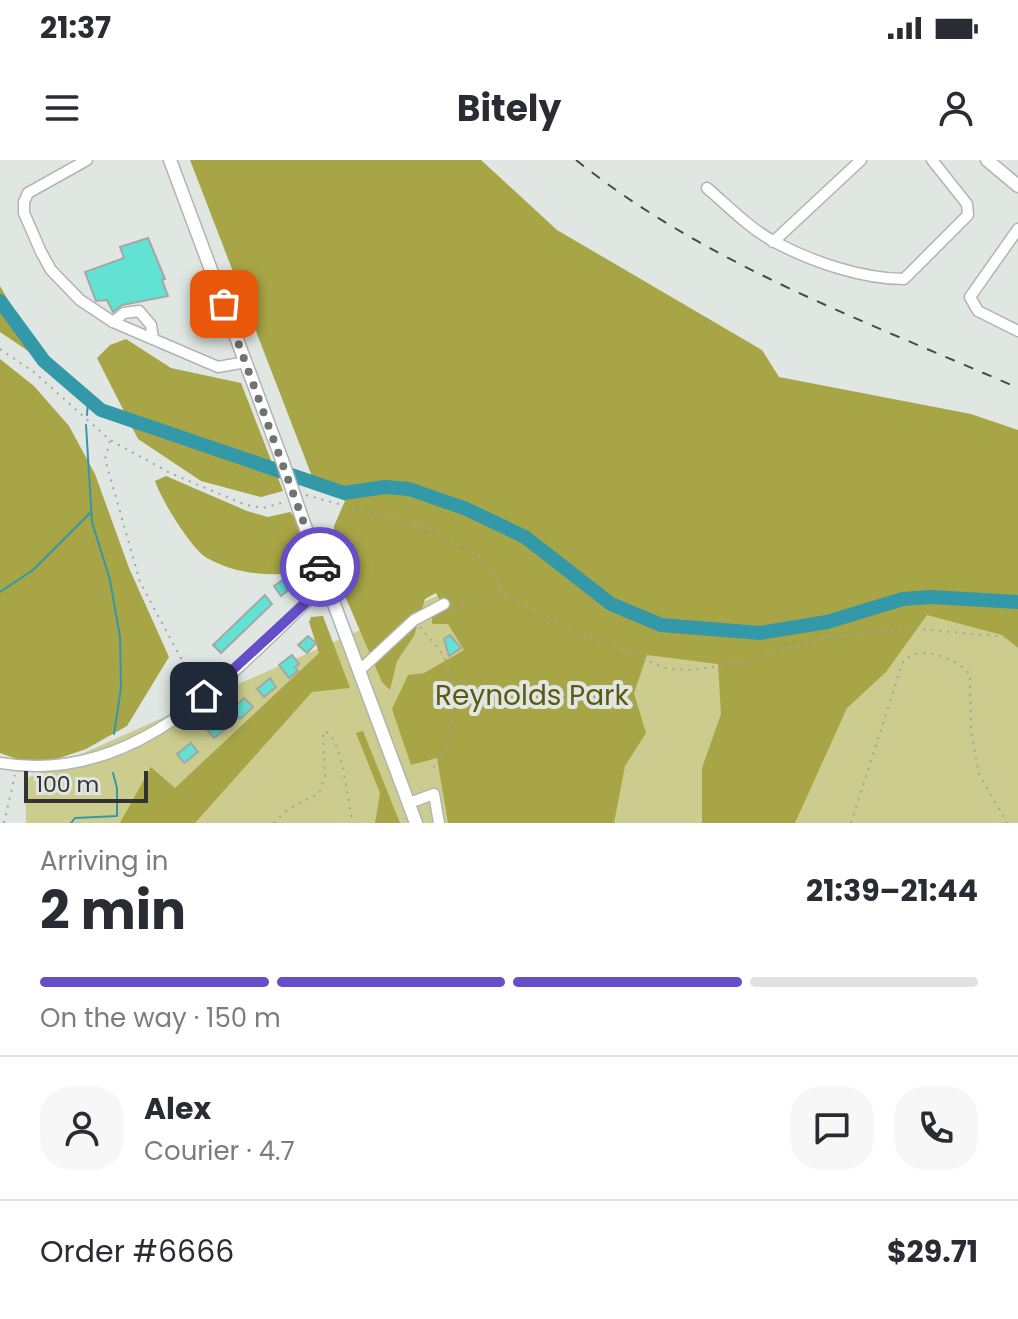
<!DOCTYPE html>
<html lang="en">
<head>
<meta charset="utf-8">
<style>
  body { margin:0; font-family:Poppins,sans-serif; background:#f7f7f7; color:#2b2b33; height:100vh; display:flex; flex-direction:column; font-size:30px; white-space:nowrap }
  * { box-sizing:border-box; margin:0 }
  p { font-size:26px; color:#7c7c81 }
  .icon { flex:none; width:44px; height:44px; fill:none; stroke:currentColor; stroke-width:2; stroke-linecap:round; stroke-linejoin:round }
  .map { position:relative; height:663px; overflow:hidden }
  .drawer { display:flex; flex-direction:column; background:#fff; flex:1 }
  .drawer>* { flex:none }
  .scale { position:absolute; left:24px; bottom:20px; width:124px; box-sizing:border-box; padding-left:8px; border:4px solid #323433; border-top:0; font-size:22px; line-height:28px; white-space:nowrap; color:#323433; -webkit-text-stroke:6px #e0e7e3; paint-order:stroke }
  .pin { position:absolute; display:grid; place-items:center; width:68px; height:68px; color:#fff; margin:-34px; border-radius:16px; box-shadow:0 4px 12px #0006 }
  .courier { position:absolute; display:grid; place-items:center; width:80px; height:80px; margin:-40px; border:6px solid #654ec7; border-radius:50%; background:#fff; color:#222; box-shadow:0 2px 10px #0007 }
  .summary em { font-style:normal; font-weight:700 }
  .summary div { display:flex; flex-direction:column-reverse }
  .summary { display:flex; align-items:center; justify-content:space-between; height:136px; padding:0 40px }
  h1 { font-size:52px; font-weight:700; line-height:60px }
  .bar { display:grid; grid-template-columns:repeat(4,1fr); gap:12px 8px; align-content:center; height:96px; padding:0 40px }
  .bar i { height:10px; border-radius:6px; background:#e1e1e2 }
  .bar .current { background:#654ec7 }
  .bar p { grid-column:span 4 }
  .line { display:flex; align-items:center; gap:20px; padding:0 40px; border-top:2px solid #e1e1e2 }
  .line div { flex:1 }
  .round { display:grid; place-items:center; flex:none; width:84px; height:84px; border-radius:32px; background:#f7f7f7 }
  .status { display:flex; justify-content:space-between; align-items:center; height:56px; padding:0 40px; background:#fff; direction:ltr }
  .status svg { height:22px; fill:currentColor }
  header { display:flex; justify-content:space-between; align-items:center; height:104px; padding:0 40px; background:#fff; font-size:36px; font-weight:700 }
  .map>svg:first-child { display:block }
  .green { fill:#cdcc8f }
  .forest { fill:#a8a546 }
  .lines { fill:none; stroke-linecap:round; stroke-linejoin:round }
  .stream { stroke:#3398a8; stroke-width:2 }
  .river { stroke:#3398a8; stroke-width:14 }
  .building { fill:#61e2d2; stroke:#a1a8a7; stroke-width:2 }
  .minor-casing { stroke:#afb5b2; stroke-width:13 }
  .major-casing { stroke:#afb5b2; stroke-width:15 }
  .path { stroke:#a0a5a3; stroke-width:2; stroke-dasharray:2 6; stroke-linecap:butt }
  .minor { stroke:#fff; stroke-width:10 }
  .major { stroke:#fff; stroke-width:12 }
  .rail { stroke:#474a48; stroke-width:2; stroke-dasharray:10 10; stroke-linecap:butt }
  .major-bridge-casing { stroke:#afb5b2; stroke-width:15; stroke-linecap:butt }
  .major-bridge { stroke:#fff; stroke-width:12 }
  .done { stroke:#6f7371; stroke-width:8; stroke-dasharray:0 14.4 }
  .route { stroke:#654ec7; stroke-width:10 }
  .labels { text-anchor:middle; stroke-width:8; stroke-linejoin:round; paint-order:stroke }
  .park-label { font-size:28px; fill:#5c5913; stroke:#e0e7e3 }
</style>
</head>
<body>
<div class="status"><b>21:37</b><svg viewBox="0 0 49 12"><path d="M0 12V9h3v3zM5 12V6h3v6zM10 12V3h3v9zM15 12V0h3v12zM26 1h20v11H26zM47 4h2v5h-2z"/></svg></div>
<header><svg class="icon" aria-label="menu" viewBox="0 0 24 24"><path d="M4 6h16M4 12h16M4 18h16"/></svg>Bitely<svg class="icon" aria-label="person" viewBox="0 0 24 24"><circle cx="12" cy="8" r="4"/><path d="M4 21q1-7 8-7t8 7"/></svg></header>
<div class="map">
<svg width="1018" height="663" viewBox="0 0 1018 663">
  <rect width="100%" height="100%" fill="#e0e7e3"/>
  <path class="green" d="M538,391L1018,434V663H26L25,619Z"/>
  <g class="forest">
    <path d="M190,0H481L557,70L762,190L779,217L971,254L1018,270V488L1002,475L927,455L886,512L847,548L795,663H702V608L721,554L718,504L647,495L634,533L646,573L625,606L614,663H448L437,598L411,605L392,549L408,515L424,513L464,490L448,464H432V456L445,450L436,433L425,439L414,476L397,501L390,530L382,522L330,401L335,387L334,366L345,341L313,319Z"/>
    <path d="M0,126L26,171L34,195L0,172Z"/>
    <path d="M126,179L171,208L241,223L283,331L261,337L201,321L138,279L97,198L110,185Z"/>
    <path d="M0,199L34,226L69,266L95,314L129,408L169,497L127,566L86,589L36,606L0,593Z"/>
    <path d="M166,316L247,351L268,357L290,352L295,357L311,411C276,417 239,416 207,398C191,389 161,339 155,321Z"/>
    <path d="M323,456L350,528L312,532L195,663H120L151,607L175,628L319,493L309,462L311,457Z"/>
    <path d="M363,571L400,663H375L380,633L356,573Z"/>
  </g>
  <g class="lines">
    <g class="stream">
      <path d="M87,255L88,240"/>
      <path d="M86,265L92,362L110,420L120,477L121,528L114,574"/>
      <path d="M0,432L33,410L90,353"/>
      <path d="M71,663L75,658L117,656V628L113,613"/>
    </g>
    <path class="river" d="M0,141L44,201L101,250L344,333L385,327L409,329L464,348L525,377L611,444L661,465L760,473L827,462L903,439L931,437L1018,442"/>
  </g>
  <g class="building">
    <path d="M148,78L165,119L162,120L168,136L122,145L113,152L107,140L96,141L85,112L124,98L120,87Z"/>
    <path d="M288,416L295,425L281,436L274,426Z"/>
    <path d="M265,435L272,444L221,493L213,485Z"/>
    <path d="M450,475L461,488L449,496L444,479Z"/>
    <path d="M308,476L316,483L307,493L298,485Z"/>
    <path d="M292,495L299,504L295,507L298,511L289,518L279,505Z"/>
    <path d="M270,518L276,527L264,537L257,529Z"/>
    <path d="M244,538L253,547L240,559L232,550Z"/>
    <path d="M218,556L227,568L214,578L207,570Z"/>
    <path d="M191,583L198,592L184,603L177,594Z"/>
  </g>
  <g class="lines">
    <defs>
      <g id="minor">
        <path d="M87,0L28,33L24,42V53L41,92L51,110L80,140L113,162L218,207L246,202"/>
        <path d="M707,28C728,46 750,69 775,82C812,102 863,119 904,119L968,55L967,44L932,0"/>
        <path d="M1018,69L970,137L978,151L1018,171"/>
        <path d="M773,82L861,0"/>
        <path d="M113,162L124,153L139,151L151,165L153,179"/>
        <path d="M359,511L414,460L444,444"/>
        <path d="M0,603C140,627 234,509 326,424"/>
        <path d="M409,643L434,634L439,663"/>
      </g>
      <g id="major">
        <path d="M170,0L282,300"/>
        <path d="M987,0L1018,26"/>
        <path d="M303,361L416,663"/>
      </g>
    </defs>
    <use href="#minor" class="minor-casing"/>
    <use href="#major" class="major-casing"/>
    <g class="path">
      <path d="M0,189L35,213L110,280L170,313L246,345L263,348L285,342"/>
      <path d="M110,281L105,299L140,422L198,530"/>
      <path d="M306,335L433,370L485,400L504,435L566,466L668,509L694,510L736,503L827,477L909,468L1018,478"/>
      <path d="M453,449L499,432"/>
      <path d="M420,467C428,477 438,486 444,497C459,529 455,587 430,611"/>
      <path d="M4,663L15,615"/>
      <path d="M274,663L287,650L319,633L325,616L323,574L325,571C344,581 347,642 353,663"/>
      <path d="M851,663L902,504C914,482 959,498 970,515L971,571L979,614L1007,663"/>
    </g>
    <use href="#minor" class="minor"/>
    <use href="#major" class="major"/>
    <path class="rail" d="M576,0C707,105 866,161 1018,228"/>
    <defs>
      <path id="major-bridge" d="M282,300L303,361"/>
    </defs>
    <use href="#major-bridge" class="major-bridge-casing"/>
    <use href="#major-bridge" class="major-bridge"/>
  </g>
  <g class="lines">
    <path class="done" d="M224,144L320,407"/>
    <path class="route" d="M204,536L326,424L320,407"/>
  </g>
  <g class="labels">
    <g class="park-label">
      <text x="532" y="545">Reynolds Park</text>
    </g>
  </g>
</svg>
<div class="scale">100 m</div>
<div class="pin" style="left:224px;top:144px;background:#ea580c"><svg class="icon" aria-label="bag" viewBox="0 0 24 24"><path d="M5 8h14l-1 12H6zM9 8a3 3 0 0 1 6 0"/></svg></div>
<div class="pin" style="left:204px;top:536px;background:#1f2937"><svg class="icon" aria-label="home" viewBox="0 0 24 24"><path d="M3 11l9-7 9 7M6 9v11h12V9"/></svg></div>
<div class="courier" style="left:320px;top:407px"><svg class="icon" aria-label="car" viewBox="0 0 24 24"><path d="M5 17H2v-5l4-1 3-4h7l3 4 3 1v5h-3M9 17h6M6 11h13"/><circle cx="7" cy="17" r="2"/><circle cx="17" cy="17" r="2"/></svg></div>
</div>
<section class="drawer">
<div class="summary"><div><h1>2 min</h1><p>Arriving in</p></div><em>21:39–21:44</em></div>
<div class="bar"><i class="current"></i><i class="current"></i><i class="current"></i><i></i><p>On the way · 150 m</p></div>
<div class="line" style="height:144px"><a class="round"><svg class="icon" aria-label="person" viewBox="0 0 24 24"><circle cx="12" cy="8" r="4"/><path d="M4 21q1-7 8-7t8 7"/></svg></a><div><b>Alex</b><p>Courier · 4.7</p></div><a class="round"><svg class="icon" aria-label="chat" viewBox="0 0 24 24"><path d="M4 5h16v11H9l-5 4z"/></svg></a><a class="round"><svg class="icon" aria-label="phone" viewBox="0 0 24 24"><path d="M5 4h4l2 5-3 2q2 4 5 5l2-3 5 2v4C11 20 4 13 5 4z"/></svg></a></div>
<div class="line" style="height:104px"><div>Order #6666</div><b>$29.71</b></div>
</section>
</body>
</html>
